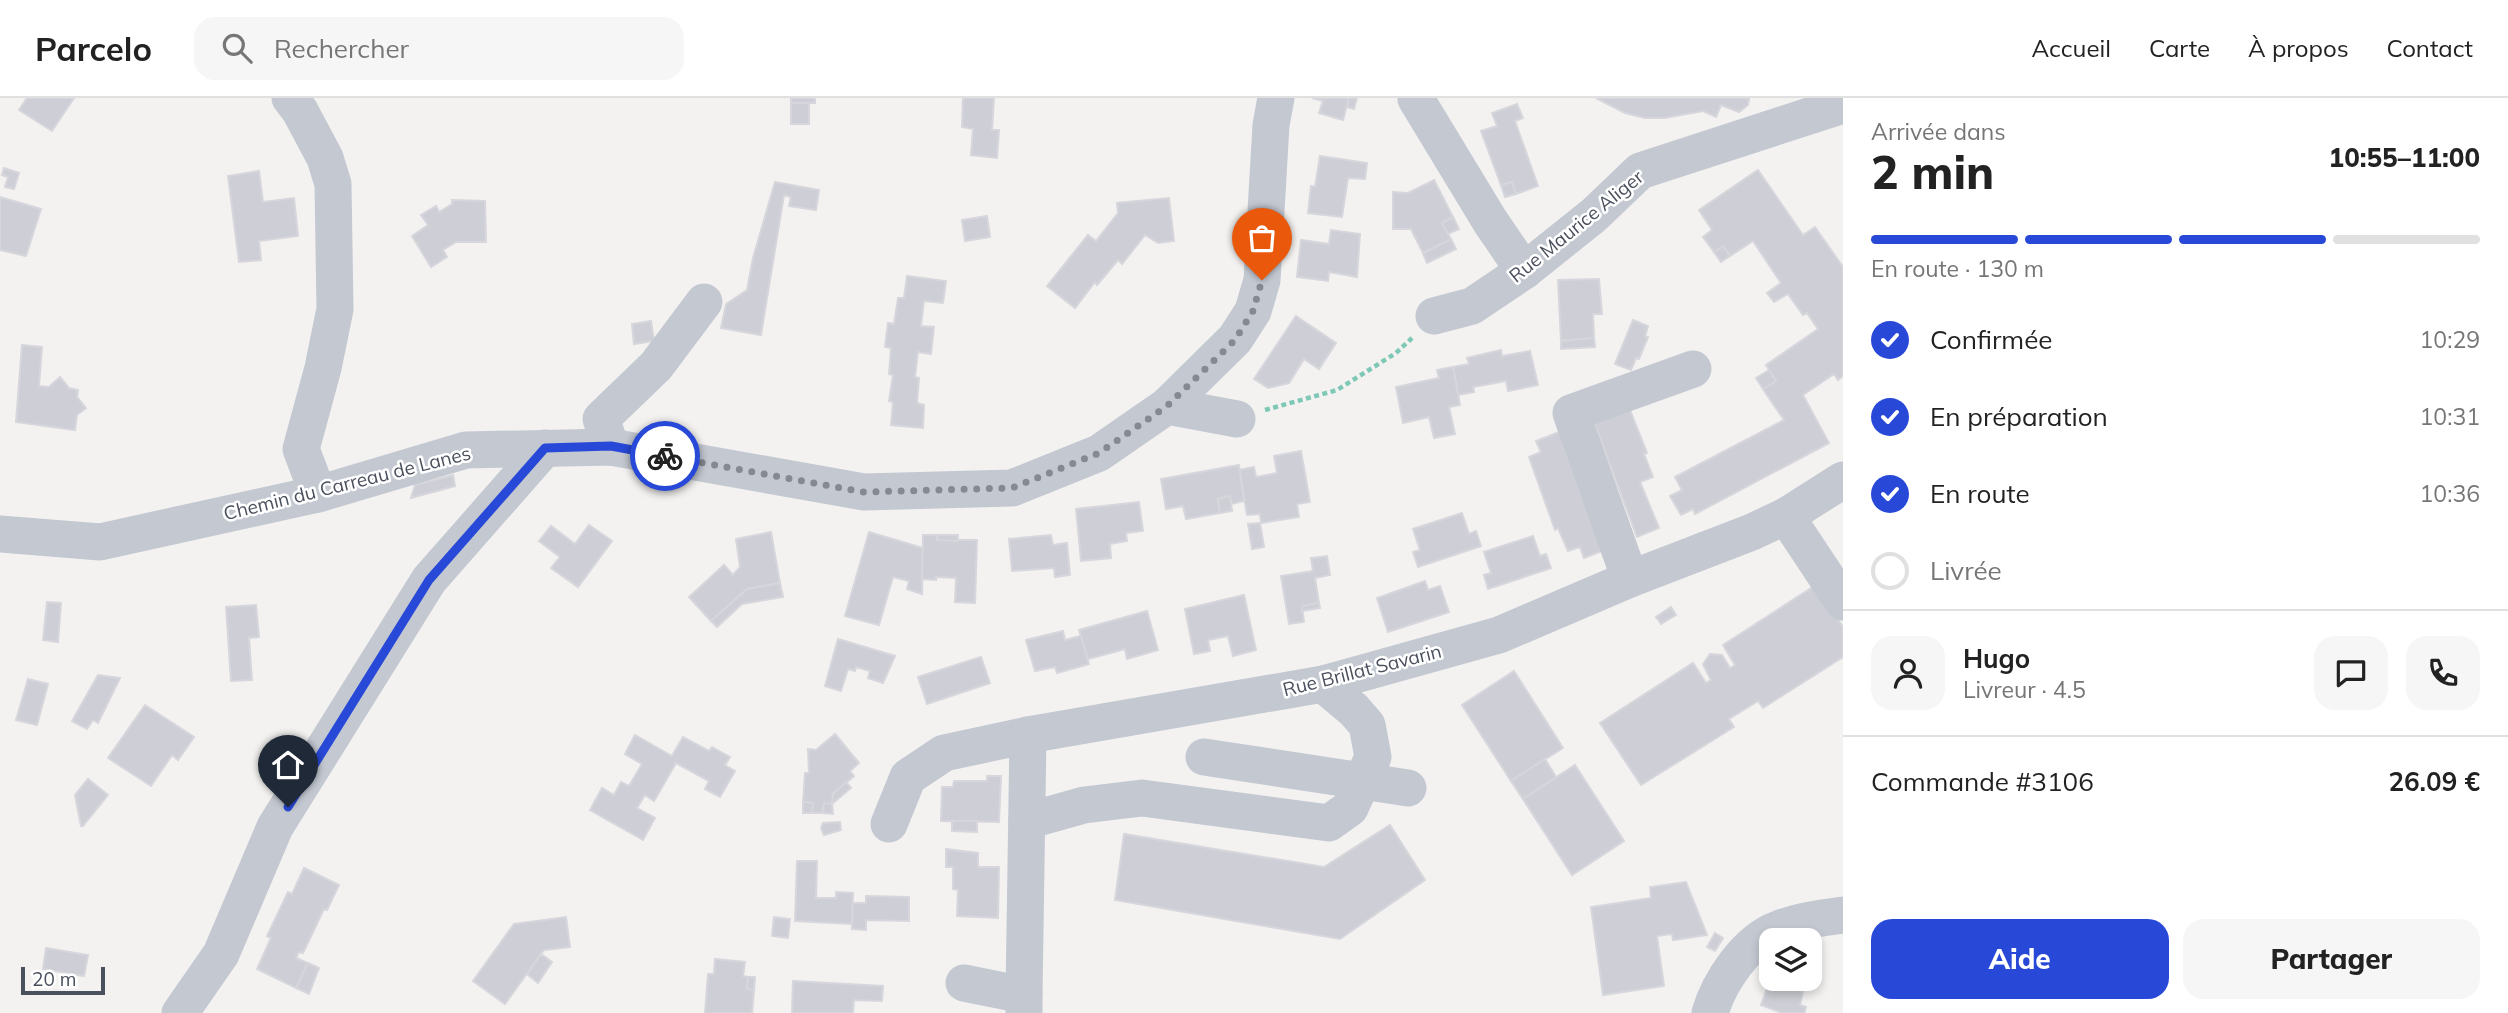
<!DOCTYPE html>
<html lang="fr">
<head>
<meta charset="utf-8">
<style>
  body { margin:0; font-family:Mulish,sans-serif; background:#f6f6f6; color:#222; height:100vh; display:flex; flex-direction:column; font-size:26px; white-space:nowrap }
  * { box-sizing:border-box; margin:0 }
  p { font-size:23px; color:#767676 }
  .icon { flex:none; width:38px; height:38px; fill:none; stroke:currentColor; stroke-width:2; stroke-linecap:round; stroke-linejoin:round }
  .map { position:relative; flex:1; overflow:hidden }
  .drawer { display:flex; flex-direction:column; background:#fff; width:665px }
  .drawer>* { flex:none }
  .fabs { position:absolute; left:1759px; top:830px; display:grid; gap:14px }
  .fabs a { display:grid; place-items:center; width:63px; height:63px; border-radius:14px; background:#fff; box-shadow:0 4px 10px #0003; font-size:35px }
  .scale { position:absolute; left:21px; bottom:18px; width:84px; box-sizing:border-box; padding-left:7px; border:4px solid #4a505d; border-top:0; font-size:19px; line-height:24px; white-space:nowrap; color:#4a505d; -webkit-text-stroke:5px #fff; paint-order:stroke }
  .pin { position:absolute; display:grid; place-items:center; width:60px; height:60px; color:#fff; margin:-72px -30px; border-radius:50% 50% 50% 0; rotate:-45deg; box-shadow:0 0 7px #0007 }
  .pin .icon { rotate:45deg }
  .courier { position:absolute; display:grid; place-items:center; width:70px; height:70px; margin:-35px; border:5px solid #2849d7; border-radius:50%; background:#fff; color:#222; box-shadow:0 2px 9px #0007 }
  .head em { font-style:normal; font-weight:800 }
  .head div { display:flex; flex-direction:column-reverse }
  .head { display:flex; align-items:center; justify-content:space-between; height:119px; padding:0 28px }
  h1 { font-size:46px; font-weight:800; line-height:52px }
  .bar { display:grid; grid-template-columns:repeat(4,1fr); gap:10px 7px; align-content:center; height:84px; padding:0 28px }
  .bar i { height:9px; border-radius:5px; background:#e0e0e0 }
  .bar .current { background:#2849d7 }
  .bar p { grid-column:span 4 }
  .line { display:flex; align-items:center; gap:18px; padding:0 28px; border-top:2px solid #e0e0e0 }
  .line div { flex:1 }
  .round { display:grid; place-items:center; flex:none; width:74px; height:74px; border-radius:21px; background:#f6f6f6 }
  ol { padding:0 28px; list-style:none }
  li { display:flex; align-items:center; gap:21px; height:77px }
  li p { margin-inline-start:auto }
  li .icon { padding:7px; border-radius:50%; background:#2849d7; color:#fff; stroke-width:4 }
  li:last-child { color:#767676 }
  li i { width:38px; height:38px; border:4px solid #e0e0e0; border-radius:50% }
  .action { display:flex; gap:14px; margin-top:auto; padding:14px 28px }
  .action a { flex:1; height:80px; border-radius:21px; background:#2849d7; color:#fff; font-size:28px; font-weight:800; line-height:80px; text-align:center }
  .action a+a { background:#f6f6f6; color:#222 }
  header { display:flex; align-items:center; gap:42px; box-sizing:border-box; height:98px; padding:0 35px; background:#fff; border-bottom:2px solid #e0e0e0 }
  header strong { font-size:33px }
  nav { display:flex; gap:38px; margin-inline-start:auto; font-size:24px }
  .search { width:490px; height:63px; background:#f6f6f6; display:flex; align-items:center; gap:18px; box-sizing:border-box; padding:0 24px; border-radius:21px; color:#767676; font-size:26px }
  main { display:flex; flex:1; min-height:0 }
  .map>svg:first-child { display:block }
  .building { fill:#cecfd6; stroke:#d6d6dc; stroke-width:2 }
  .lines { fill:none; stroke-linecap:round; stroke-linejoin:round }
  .path { stroke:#7ec8b6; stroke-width:4.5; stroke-dasharray:5 3.5; stroke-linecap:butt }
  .minor { stroke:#c3c8d1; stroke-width:37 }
  .done { stroke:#858991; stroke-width:7; stroke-dasharray:0 12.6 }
  .route { stroke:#2849d7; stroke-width:9 }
  .labels { text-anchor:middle; stroke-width:5; stroke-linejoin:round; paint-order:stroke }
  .street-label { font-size:19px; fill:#4a505d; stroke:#fff }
</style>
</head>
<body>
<header>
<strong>Parcelo</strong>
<div class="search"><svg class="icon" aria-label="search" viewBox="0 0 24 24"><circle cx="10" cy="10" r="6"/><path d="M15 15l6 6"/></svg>Rechercher</div>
<nav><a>Accueil</a><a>Carte</a><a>À propos</a><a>Contact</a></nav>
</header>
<main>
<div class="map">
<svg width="1843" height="915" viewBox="0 0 1843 915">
  <rect width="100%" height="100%" fill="#f3f2f1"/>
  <g class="building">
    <path d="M27,0H74L52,33L19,12Z"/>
    <rect x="791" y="0" width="24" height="5"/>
    <path d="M963,0H994L992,32H999L997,60L971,57L973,31L962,29Z"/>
    <path d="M1312,0H1349L1343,22L1319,15L1323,3Z"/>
    <path d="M1349,0H1357L1354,11L1347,9Z"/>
    <path d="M1596,0H1749V1L1748,7L1739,14L1721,7L1716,19L1703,13L1664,20H1645L1625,15Z"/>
    <rect x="791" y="5" width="18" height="21"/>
    <path d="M1517,6L1523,20L1515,23L1538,88L1516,96L1512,84L1501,87L1481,33L1497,28L1492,15Z"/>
    <path d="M1320,58L1367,65L1365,81L1348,80L1342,119L1308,115L1311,88L1315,89Z"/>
    <path d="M4,70L19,75L14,91L5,89L8,79L2,77Z"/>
    <path d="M1758,72L1803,137L1815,129L1843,169V278L1838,282L1834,276L1803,297L1829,345L1695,416L1693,411L1681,417L1670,398L1682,392L1675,379L1784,322L1763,291L1776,283L1766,267L1818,231L1807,215L1803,217L1788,196L1774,204L1767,195L1781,185L1753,143L1730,158L1723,148L1714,154L1703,139L1712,132L1699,112Z"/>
    <path d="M259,73L263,104L294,100L298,138L259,143L261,162L239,164L228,78Z"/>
    <path d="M1434,82L1453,119L1442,125L1451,141L1423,155L1411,131H1393V94L1408,95Z"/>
    <path d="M775,84L819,92L816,112L789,108L791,99L784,97L761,237L721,230L726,206L747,192L753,160Z"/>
    <path d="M1512,84L1516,96L1505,99L1501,87Z"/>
    <path d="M0,99L41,111L26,158L0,152Z"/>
    <path d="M1169,100L1174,143L1158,145L1145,137L1122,166L1118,162L1097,187L1095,184L1075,210L1047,188L1088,137L1096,143L1118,115L1117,105Z"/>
    <path d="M452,102L485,103L486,144H456L443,152L447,159L431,169L412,138L428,127L421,117L436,108L439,114L452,106Z"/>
    <path d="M987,118L990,139L965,143L962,122Z"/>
    <path d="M1453,119L1459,131L1448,136L1442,125Z"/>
    <path d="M1331,132L1360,136L1357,179L1329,174L1328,183L1297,179L1301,142L1329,146Z"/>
    <path d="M1451,141L1456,151L1427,165L1423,155Z"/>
    <path d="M1723,148L1730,158L1721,164L1714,154Z"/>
    <path d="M907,178L946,183L943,205L924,203L921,228L934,229L931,256L918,254L915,279L919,280L917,305L924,307L923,330L891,327L893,304L889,303L893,277L889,276L891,250L885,249L888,225L894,226L898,200H904Z"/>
    <path d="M1599,181L1602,216H1593L1594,240L1561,243L1558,182Z"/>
    <path d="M1296,218L1336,245L1319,271L1304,261L1289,285L1268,290L1254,281Z"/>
    <path d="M1633,222L1648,228L1645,238L1648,239L1639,261L1636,260L1631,272L1615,266Z"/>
    <path d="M651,223L654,243L634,246L632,226Z"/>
    <path d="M1594,240L1595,249L1561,251V243Z"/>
    <path d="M22,247L42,249L39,288L49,289L60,279L69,290L78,292L77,299L86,310L77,317L75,332L16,324Z"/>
    <path d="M1501,252L1502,258L1530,253L1538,287L1508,293L1506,283L1473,289L1474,294L1458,297L1453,269L1469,266L1467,260Z"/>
    <path d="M1453,269L1460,307L1449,309L1455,336L1434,340L1429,319L1403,325L1396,289L1439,280L1437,272Z"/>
    <path d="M1769,272L1776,283L1763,291L1756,280Z"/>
    <path d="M1628,307L1647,355L1644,356L1653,379L1640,384L1659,430L1637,439L1593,321Z"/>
    <path d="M1559,334L1588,416L1607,451L1584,460L1580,449L1568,453L1558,430L1555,432L1529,359L1541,354L1536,343Z"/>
    <path d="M1301,353L1310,404L1297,406L1299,419L1261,425L1260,416L1247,417L1239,372L1254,369L1256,379L1277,375L1274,358Z"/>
    <path d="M1239,367L1244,403L1231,406L1230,398L1218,401L1220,415L1186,421L1183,408L1166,411L1161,381Z"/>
    <path d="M453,377L455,388L411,400L415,387Z"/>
    <path d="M1230,398L1232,413L1220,415L1218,401Z"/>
    <path d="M1139,404L1143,433L1126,435L1127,443L1110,446L1111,460L1081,463L1076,411Z"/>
    <path d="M1462,415L1469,436L1476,433L1481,448L1418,469L1413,454L1420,452L1413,431Z"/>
    <path d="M1260,425L1264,449L1252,451L1248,426Z"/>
    <path d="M589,427L612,443L578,489L551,470L560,459L539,443L551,428L575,446Z"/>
    <path d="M771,434L780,485L747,491L711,523L689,499L724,467L733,477L740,469L736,441Z"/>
    <path d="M869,434L923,450L922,496L907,491L909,483L893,479L879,527L845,518Z"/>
    <path d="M923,437H937V442H977L975,505L955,504L956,480L936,479V482L922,481Z"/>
    <path d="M937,437H958V443L937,442Z"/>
    <path d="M1051,437L1053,447L1067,445L1070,477L1055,479L1054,470L1012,473L1009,441Z"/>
    <path d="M1533,438L1540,458L1546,456L1551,470L1488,491L1484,477L1491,475L1484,454Z"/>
    <path d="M1327,458L1330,477L1315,480L1319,505L1302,508L1304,524L1289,526L1281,478L1313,473L1311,460Z"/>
    <path d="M1425,483L1428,492L1440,488L1449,514L1388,534L1377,500Z"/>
    <path d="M780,485L783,499L742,506L717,529L711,523L747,491Z"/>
    <path d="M1816,487L1843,529V559L1763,610L1758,603L1729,621L1734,629L1641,687L1600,625L1693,565L1706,585L1711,582L1703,566L1710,556L1722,557L1730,570L1735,567L1723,547Z"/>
    <path d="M1244,497L1256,552L1233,558L1228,538L1208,542L1210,553L1194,556L1185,511Z"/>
    <path d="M47,504L61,505L58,544L43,542Z"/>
    <path d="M1319,505L1320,510L1302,513V508Z"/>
    <path d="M256,507L259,539L249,540L252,582L231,583L226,509Z"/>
    <path d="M1671,509L1676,517L1661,526L1656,519Z"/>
    <path d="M1147,513L1158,552L1127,561L1125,551L1088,561L1079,532Z"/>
    <path d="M1063,533L1065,542L1081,538L1089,566L1057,575L1055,569L1035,573L1026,542Z"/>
    <path d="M838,541L895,558L883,585L868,580L870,573L856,569L855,573L848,571L841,593L825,588Z"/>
    <path d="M981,559L990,585L927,606L918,579Z"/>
    <path d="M1514,573L1563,650L1511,683L1462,607Z"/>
    <path d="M98,577L120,580L98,625L93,622L87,631L72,623Z"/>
    <path d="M28,581L48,586L37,627L16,622Z"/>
    <path d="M145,607L194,639L178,662L172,657L151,688L108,660Z"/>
    <path d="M835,636L859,665L850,673L854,678L833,696L832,706L824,705L823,715H812L813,705L803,704L805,675H809L808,651L816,652Z"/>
    <path d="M635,637L672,658L683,639L709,653L712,649L730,659L725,667L735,673L720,699L705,691L709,683L676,665L654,703L645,697L637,710L655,720L643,742L590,712L602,690L614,697L621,684L629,688L642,666L625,656Z"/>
    <path d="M1545,661L1556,679L1523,701L1511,683Z"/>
    <path d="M1575,667L1624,743L1572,777L1523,701Z"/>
    <path d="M987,678H1001L999,724L941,723L942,689H953L954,683H987Z"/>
    <path d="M88,681L108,697L83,728H81L75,697Z"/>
    <path d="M846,684L851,690L832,706L833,696Z"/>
    <path d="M803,704L813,705L812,715H803Z"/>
    <path d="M824,705L832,706L833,716L823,715Z"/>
    <path d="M952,723H977V734L952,733Z"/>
    <path d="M840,724L841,732L824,737L821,730L823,725Z"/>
    <path d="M1390,727L1425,782L1340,841L1115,802L1124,736L1324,769Z"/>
    <path d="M946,751L978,755V769H999L998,820L957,818L958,792L953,791V769H946Z"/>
    <path d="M797,763H817L816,800H836V794L853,795L852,826L795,823Z"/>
    <path d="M304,770L339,787L327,812L324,811L303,855L299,854L296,860L308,865L296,890L257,871L271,840L267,838L288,794L292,796Z"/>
    <path d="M1686,784L1707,837L1673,842L1672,836L1657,838L1664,888L1603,897L1591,809L1651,800L1650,789Z"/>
    <path d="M866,798L909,799V823L866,822V832L852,831L853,805H866Z"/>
    <path d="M566,819L570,849L544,852L505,906L473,883L514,826Z"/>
    <path d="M774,819L790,821L788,840L772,838Z"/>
    <path d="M1715,835L1723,840L1715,853L1707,849Z"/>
    <path d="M46,850L88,857L84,878L43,871Z"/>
    <path d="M541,856L552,864L538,885L527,876Z"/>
    <path d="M715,861L745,864L743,878L748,879L747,891L754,892L752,915H705L708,876H714Z"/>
    <path d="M308,865L319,870L309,896L296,890Z"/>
    <path d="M748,879H755L754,892L747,891Z"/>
    <path d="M1770,882L1803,894L1800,907L1806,909L1804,915H1782L1761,907Z"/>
    <path d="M793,883L883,888L882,903L854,902L853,915H792Z"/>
  </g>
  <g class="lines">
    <path class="path" d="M1265,312L1337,292L1396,255L1412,240"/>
    <g class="minor">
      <path d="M290,0L300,13L325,60L333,86L335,211L323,270L301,351L318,396"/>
      <path d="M1416,1L1490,123L1524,173"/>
      <path d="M1434,218L1472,208L1524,173L1594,117L1640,73L1843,7"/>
      <path d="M1167,308L1237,321"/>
      <path d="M611,349L601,321L656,268L704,204"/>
      <path d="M1786,418L1843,504"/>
      <path d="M0,436L100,444L318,396L466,352L611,349L864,394L1012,390L1099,355L1167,308L1235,241L1253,213L1262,182L1271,27L1276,0"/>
      <path d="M1630,481L1571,315L1693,271"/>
      <path d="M1204,659L1408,690"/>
      <path d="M1027,723L1084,707L1142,700L1329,725L1350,710L1373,659L1367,627L1354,612L1323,586"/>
      <path d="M889,726L908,679L944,655L1028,637L1323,586L1499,537L1630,481L1752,434L1786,418L1843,382"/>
      <path d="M964,885L1024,897V915"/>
      <path d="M1024,897L1028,637"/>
      <path d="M180,915L221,856L275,729L429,482L545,350"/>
      <path d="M1710,915C1719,884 1746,843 1778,831C1798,823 1821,820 1843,817"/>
    </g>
  </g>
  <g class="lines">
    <path class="done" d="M665,358L863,394L1012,390L1099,355L1167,308L1235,242L1253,213L1262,182"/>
    <path class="route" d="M288,709L429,482L545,350L611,348L665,358"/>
  </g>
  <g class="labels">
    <g class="street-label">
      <text transform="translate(1576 128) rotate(-39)" y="7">Rue Maurice Aliger</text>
      <text transform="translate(347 385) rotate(-14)" y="7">Chemin du Carreau de Lanes</text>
      <text transform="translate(1362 572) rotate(-14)" y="7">Rue Brillat Savarin</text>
    </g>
  </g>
</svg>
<div class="fabs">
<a><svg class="icon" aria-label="layers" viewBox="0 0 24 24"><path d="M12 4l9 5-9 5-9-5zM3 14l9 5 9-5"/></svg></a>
</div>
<div class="scale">20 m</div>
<div class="pin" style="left:1262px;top:182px;background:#ea580c"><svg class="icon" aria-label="bag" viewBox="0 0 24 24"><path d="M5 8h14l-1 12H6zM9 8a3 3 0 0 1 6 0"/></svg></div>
<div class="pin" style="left:288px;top:709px;background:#1f2937"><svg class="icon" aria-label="home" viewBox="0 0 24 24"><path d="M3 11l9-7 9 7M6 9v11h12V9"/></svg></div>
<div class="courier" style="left:665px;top:358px"><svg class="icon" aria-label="bike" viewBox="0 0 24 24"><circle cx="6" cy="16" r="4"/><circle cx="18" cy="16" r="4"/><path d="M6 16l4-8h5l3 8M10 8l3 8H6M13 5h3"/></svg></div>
</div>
<section class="drawer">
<div class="head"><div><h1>2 min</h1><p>Arrivée dans</p></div><em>10:55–11:00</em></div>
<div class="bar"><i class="current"></i><i class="current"></i><i class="current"></i><i></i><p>En route · 130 m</p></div>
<ol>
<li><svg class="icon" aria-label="check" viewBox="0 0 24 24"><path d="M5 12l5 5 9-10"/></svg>Confirmée<p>10:29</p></li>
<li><svg class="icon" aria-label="check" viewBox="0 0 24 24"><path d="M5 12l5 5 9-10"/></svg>En préparation<p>10:31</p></li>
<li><svg class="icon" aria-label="check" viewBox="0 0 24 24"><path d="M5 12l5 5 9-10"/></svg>En route<p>10:36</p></li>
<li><i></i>Livrée</li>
</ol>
<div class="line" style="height:126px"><a class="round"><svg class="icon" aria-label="person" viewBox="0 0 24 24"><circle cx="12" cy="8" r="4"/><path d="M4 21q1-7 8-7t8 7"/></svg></a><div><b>Hugo</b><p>Livreur · 4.5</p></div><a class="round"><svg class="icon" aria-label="chat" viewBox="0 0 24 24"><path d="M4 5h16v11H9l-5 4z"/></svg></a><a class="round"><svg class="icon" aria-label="phone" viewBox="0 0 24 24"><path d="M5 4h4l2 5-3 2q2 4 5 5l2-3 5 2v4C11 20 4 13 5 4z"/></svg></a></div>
<div class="line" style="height:91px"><div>Commande #3106</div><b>26.09 €</b></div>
<div class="action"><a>Aide</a><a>Partager</a></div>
</section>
</main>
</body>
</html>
